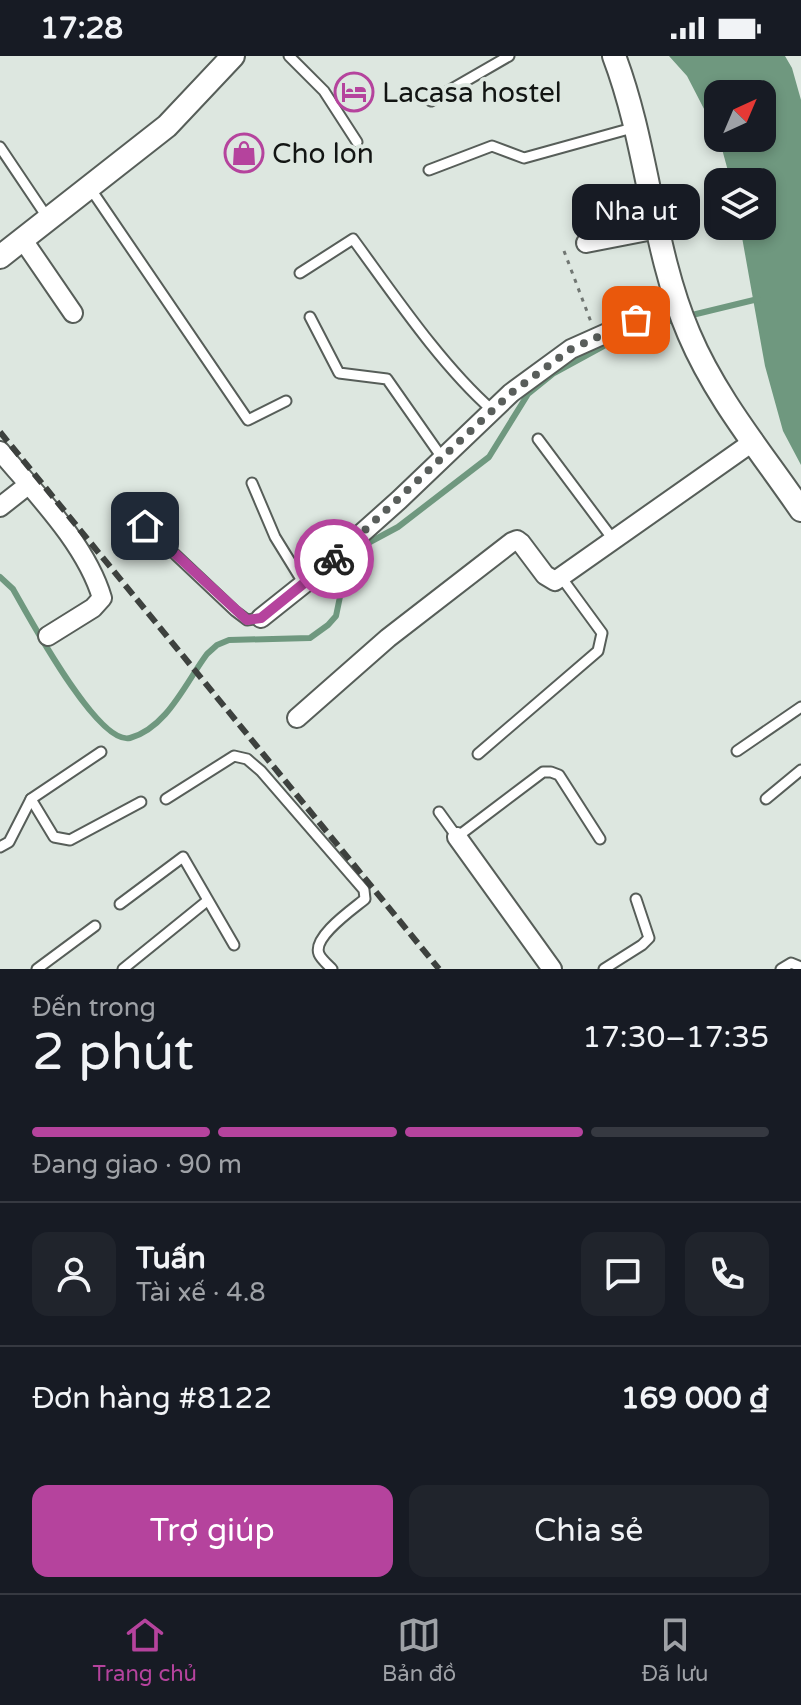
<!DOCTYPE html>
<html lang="vi">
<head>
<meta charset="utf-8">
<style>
  body { margin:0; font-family:"Varela Round",sans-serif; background:#20242c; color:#f1f3f6; height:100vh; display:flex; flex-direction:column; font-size:30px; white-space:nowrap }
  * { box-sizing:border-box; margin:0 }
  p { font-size:26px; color:#9ea1a6 }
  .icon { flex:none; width:44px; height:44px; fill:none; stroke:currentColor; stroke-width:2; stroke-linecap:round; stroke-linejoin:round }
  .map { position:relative; height:913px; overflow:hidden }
  .side { display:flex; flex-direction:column; background:#171b24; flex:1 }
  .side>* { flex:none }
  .needle { width:52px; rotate:44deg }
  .controls { position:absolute; left:704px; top:24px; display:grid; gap:16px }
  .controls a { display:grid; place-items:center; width:72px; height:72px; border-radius:16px; background:#171b24; box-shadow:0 4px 12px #0003; font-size:40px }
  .pin { position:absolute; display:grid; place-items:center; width:68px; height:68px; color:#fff; margin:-34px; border-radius:16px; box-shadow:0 4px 12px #0006 }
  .courier { position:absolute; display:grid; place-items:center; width:80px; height:80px; margin:-40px; border:6px solid #b5439d; border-radius:50%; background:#fff; color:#222; box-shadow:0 2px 10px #0007 }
  .bubble { position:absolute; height:56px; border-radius:16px; background:#171b24; box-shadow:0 4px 12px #0003; font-size:26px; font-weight:600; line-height:56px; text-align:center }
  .headline em { font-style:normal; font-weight:600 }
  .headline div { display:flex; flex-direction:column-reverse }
  .headline { display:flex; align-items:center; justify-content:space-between; height:136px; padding:0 32px }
  h1 { font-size:52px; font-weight:600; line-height:60px }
  .bar { display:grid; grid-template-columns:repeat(4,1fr); gap:12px 8px; align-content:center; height:96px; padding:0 32px }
  .bar i { height:10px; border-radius:6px; background:#363941 }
  .bar .active { background:#b5439d }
  .bar p { grid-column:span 4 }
  .line { display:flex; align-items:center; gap:20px; padding:0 32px; border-top:2px solid #363941 }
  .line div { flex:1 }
  .round { display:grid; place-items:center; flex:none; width:84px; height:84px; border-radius:16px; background:#20242c }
  .primary-button { display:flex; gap:16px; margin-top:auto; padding:16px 32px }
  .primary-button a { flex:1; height:92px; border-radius:16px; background:#b5439d; color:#fff; font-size:32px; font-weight:600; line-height:92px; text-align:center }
  .primary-button a+a { background:#20242c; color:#f1f3f6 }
  .status { display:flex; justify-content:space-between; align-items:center; height:56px; padding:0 40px; background:#171b24; direction:ltr }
  .status svg { height:22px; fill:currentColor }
  .menu { display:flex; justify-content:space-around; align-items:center; height:112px; border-top:2px solid #363941; background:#171b24; font-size:22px; color:#9ea1a6 }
  .menu a { display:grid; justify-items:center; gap:4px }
  .menu .active { color:#b5439d }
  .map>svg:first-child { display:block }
  .water { fill:#6f987f }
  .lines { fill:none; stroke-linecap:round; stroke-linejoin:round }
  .stream { stroke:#6f987f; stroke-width:6 }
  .service-casing { stroke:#575e59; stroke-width:13 }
  .minor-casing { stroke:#575e59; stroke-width:22 }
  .tertiary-casing { stroke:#575e59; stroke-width:26 }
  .path { stroke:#707672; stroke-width:3; stroke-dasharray:4 6; stroke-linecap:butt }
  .service { stroke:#fff; stroke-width:9 }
  .minor { stroke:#fff; stroke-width:18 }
  .tertiary { stroke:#fff; stroke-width:22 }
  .rail { stroke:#3d413e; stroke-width:6; stroke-dasharray:12 6; stroke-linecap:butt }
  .done { stroke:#595e5b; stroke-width:8; stroke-dasharray:0 14.4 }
  .route { stroke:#b5439d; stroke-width:10 }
  .labels { text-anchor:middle; stroke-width:8; stroke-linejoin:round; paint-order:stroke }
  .poi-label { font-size:28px; fill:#121513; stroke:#dde7e0; text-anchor:start }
</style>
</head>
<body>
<div class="status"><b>17:28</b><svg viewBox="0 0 49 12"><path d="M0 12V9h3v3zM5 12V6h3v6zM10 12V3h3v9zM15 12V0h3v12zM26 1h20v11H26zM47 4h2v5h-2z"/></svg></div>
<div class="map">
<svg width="801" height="913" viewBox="0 0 801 913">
  <rect width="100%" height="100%" fill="#dde7e0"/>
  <path class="water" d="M669,0H785L792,12L801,44V409L783,375L765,310L740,170H762V126H731L719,82H762V38H718V80L687,20Z"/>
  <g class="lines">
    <g class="stream">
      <path d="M688,260L758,243"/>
      <path d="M0,521L13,533C29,561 98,690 130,682C167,672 186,626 207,598L217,589L229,584L310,582L328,569L336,560L342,531L359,496L370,486L398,471L489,401L528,338L554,317L620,281L677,263"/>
    </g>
    <defs>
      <g id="service">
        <path d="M289,0L324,35L357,86"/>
        <path d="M431,45L509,0"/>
        <path d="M0,91L47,161"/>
        <path d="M429,114L492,90L524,102L636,71"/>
        <path d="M90,132L248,364L286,345"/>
        <path d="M300,217L353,183C394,239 441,309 492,354"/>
        <path d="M310,261L339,317L387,323L443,403"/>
        <path d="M538,383L612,482"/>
        <path d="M252,427L275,481L304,528"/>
        <path d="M125,485L145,470L235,555L247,564L261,562"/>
        <path d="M737,695L801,651"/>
        <path d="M478,698L598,595L602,577L561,521"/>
        <path d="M31,743L54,781L70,784L141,746"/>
        <path d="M166,743L234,700L247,703L261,715L364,834L365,843C353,853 312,881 319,898C321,903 328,909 332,913"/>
        <path d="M766,743L801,714"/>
        <path d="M439,756L457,781L543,716H551L559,719L600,783"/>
        <path d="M0,791L9,786L31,743L101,696"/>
        <path d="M120,848L183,801L234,889"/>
        <path d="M37,913L95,870"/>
        <path d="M123,913L207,845"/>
        <path d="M604,913L642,889L649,882L636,843"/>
        <path d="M781,913L791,907L801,911"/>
      </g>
      <g id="minor">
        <path d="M23,184L73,257"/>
        <path d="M586,187L658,173"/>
        <path d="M0,395C36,438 86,488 102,542L93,552L48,580"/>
        <path d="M0,451L28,429"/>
        <path d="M261,562L315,519L399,444L511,337L571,293L636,264L676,239"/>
        <path d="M297,662L388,582L512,486L517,484L521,487L545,519L555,525L754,385"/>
        <path d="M457,781L552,913"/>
      </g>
      <g id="tertiary">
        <path d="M614,0C648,89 652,192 689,278C716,342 762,397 801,454"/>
        <path d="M0,201L167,70L233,0"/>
      </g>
    </defs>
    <use href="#service" class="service-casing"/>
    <use href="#minor" class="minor-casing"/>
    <use href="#tertiary" class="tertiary-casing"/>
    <path class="path" d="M564,195L591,266"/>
    <use href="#service" class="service"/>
    <use href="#minor" class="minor"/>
    <use href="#tertiary" class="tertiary"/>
    <path class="rail" d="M0,376L439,913"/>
  </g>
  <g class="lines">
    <path class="done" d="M334,503L511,337L571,293L636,264"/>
    <path class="route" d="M145,470L247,564L261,562L334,503"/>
  </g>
  <defs>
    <symbol id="hotel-ring" viewBox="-11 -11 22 22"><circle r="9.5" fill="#dde7e0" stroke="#b5439d" stroke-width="1.5"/><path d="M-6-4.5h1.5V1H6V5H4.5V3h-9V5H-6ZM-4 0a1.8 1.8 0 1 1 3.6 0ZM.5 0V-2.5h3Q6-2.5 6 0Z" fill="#b5439d"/></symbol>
    <symbol id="shop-ring" viewBox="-11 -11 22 22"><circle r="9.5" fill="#dde7e0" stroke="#b5439d" stroke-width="1.5"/><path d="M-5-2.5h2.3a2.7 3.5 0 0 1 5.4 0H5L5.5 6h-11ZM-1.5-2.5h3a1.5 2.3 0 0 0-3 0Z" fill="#b5439d"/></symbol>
  </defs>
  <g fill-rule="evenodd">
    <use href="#hotel-ring" x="332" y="14" width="44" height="44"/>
    <use href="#shop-ring" x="222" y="75" width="44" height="44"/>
  </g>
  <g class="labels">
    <g class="poi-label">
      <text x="382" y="46">Lacasa hostel</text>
      <text x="272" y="107">Cho lon</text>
    </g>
  </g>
</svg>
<div class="controls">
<a><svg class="needle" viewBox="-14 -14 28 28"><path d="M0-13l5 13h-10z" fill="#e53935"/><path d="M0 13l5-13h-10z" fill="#9ea1a6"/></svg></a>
<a><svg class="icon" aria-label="layers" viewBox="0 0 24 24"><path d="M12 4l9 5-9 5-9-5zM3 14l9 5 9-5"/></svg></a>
</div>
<div class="pin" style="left:636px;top:264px;background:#ea580c"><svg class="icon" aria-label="bag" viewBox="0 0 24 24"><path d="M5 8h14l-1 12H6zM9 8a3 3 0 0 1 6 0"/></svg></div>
<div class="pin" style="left:145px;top:470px;background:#1f2937"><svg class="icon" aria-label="home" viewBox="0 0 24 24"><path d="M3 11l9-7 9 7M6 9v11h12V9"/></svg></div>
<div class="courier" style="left:334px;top:503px"><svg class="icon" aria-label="bike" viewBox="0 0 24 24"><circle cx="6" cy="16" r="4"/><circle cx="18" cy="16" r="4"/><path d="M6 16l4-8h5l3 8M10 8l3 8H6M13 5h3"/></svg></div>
<div class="bubble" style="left:572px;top:128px;width:128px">Nha ut</div>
</div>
<section class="side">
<div class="headline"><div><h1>2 phút</h1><p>Đến trong</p></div><em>17:30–17:35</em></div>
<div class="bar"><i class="active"></i><i class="active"></i><i class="active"></i><i></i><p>Đang giao · 90 m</p></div>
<div class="line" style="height:144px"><a class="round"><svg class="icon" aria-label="person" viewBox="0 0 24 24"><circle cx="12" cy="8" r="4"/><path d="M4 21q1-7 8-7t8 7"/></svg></a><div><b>Tuấn</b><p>Tài xế · 4.8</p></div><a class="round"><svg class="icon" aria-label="chat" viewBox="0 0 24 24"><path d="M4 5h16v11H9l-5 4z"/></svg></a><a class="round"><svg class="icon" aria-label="phone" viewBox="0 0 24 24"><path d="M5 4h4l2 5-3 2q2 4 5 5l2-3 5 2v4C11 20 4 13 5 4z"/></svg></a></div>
<div class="line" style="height:104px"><div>Đơn hàng #8122</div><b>169 000 ₫</b></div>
<div class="primary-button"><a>Trợ giúp</a><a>Chia sẻ</a></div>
</section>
<nav class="menu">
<a class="active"><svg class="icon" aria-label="home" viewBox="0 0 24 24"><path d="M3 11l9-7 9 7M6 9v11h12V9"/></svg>Trang chủ</a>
<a><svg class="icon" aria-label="map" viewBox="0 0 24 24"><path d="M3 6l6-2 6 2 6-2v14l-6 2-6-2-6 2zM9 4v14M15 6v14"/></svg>Bản đồ</a>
<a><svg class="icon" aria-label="saved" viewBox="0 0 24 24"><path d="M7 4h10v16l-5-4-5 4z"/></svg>Đã lưu</a>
</nav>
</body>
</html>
